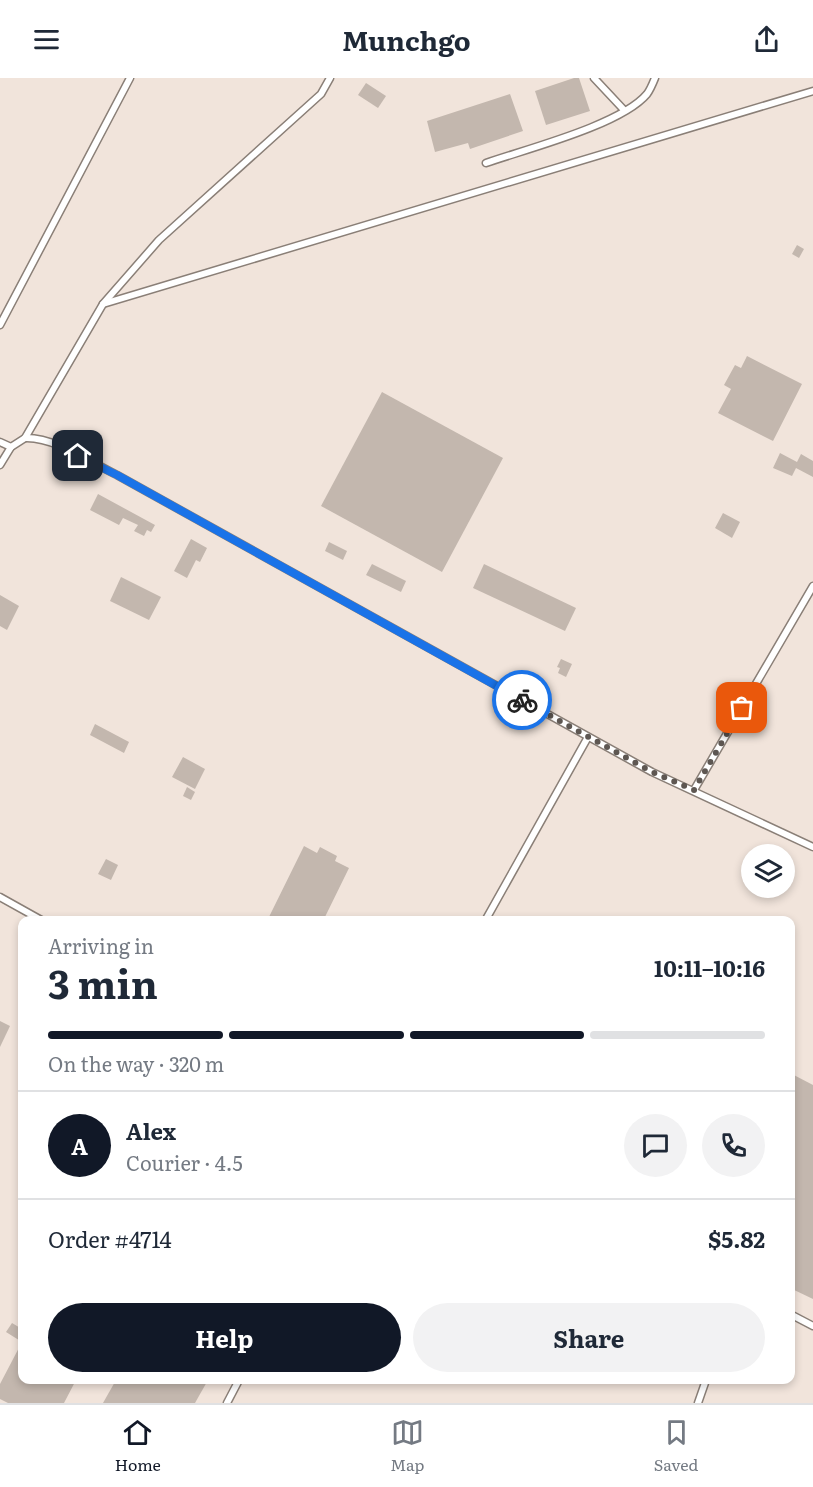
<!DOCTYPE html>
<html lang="en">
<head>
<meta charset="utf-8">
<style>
  body { margin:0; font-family:Literata,serif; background:#f2f2f3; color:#1f2937; height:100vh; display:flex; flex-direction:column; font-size:22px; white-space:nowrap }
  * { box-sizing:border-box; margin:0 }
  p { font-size:20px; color:#747a83 }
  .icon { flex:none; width:33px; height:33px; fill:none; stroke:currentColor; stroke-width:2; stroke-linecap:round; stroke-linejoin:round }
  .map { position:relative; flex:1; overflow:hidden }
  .sheet { position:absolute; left:18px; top:838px; width:777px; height:468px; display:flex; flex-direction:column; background:#fff; border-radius:12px; box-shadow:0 3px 9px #0003 }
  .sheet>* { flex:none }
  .fabs { position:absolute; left:741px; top:766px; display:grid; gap:12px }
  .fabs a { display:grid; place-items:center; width:54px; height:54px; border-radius:50%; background:#fff; box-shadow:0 3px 9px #0003; font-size:30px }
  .pin { position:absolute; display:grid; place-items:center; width:51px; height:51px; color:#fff; margin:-26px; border-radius:12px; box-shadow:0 3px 9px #0006 }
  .courier { position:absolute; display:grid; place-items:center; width:60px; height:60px; margin:-30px; border:4px solid #1a73e8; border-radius:50%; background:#fff; color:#222; box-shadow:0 2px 8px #0007 }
  .headline em { font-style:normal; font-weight:700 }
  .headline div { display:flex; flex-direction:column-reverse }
  .headline { display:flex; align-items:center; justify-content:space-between; height:102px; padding:0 30px }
  h1 { font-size:39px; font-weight:700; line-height:45px }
  .bar { display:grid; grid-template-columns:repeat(4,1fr); gap:9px 6px; align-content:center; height:72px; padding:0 30px }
  .bar i { height:8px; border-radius:4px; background:#e0e1e3 }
  .bar .selected { background:#111827 }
  .bar p { grid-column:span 4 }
  .line { display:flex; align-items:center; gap:15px; padding:0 30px; border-top:2px solid #e0e1e3 }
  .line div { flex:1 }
  .round { display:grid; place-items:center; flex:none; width:63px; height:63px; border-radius:32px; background:#f2f2f3 }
  .cta { display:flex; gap:12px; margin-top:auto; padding:12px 30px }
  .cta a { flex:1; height:69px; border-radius:36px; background:#111827; color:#fff; font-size:24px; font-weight:700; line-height:69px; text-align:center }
  .cta a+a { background:#f2f2f3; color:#1f2937 }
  header { display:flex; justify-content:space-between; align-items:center; height:78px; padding:0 30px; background:#fff; font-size:27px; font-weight:700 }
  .tabs { display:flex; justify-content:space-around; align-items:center; height:84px; border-top:2px solid #e0e1e3; background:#fff; font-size:16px; color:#747a83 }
  .tabs a { display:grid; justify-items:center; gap:3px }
  .tabs .selected { color:#111827 }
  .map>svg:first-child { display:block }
  .building { fill:#c3b7ae }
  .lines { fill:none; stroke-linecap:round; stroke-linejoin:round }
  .service-casing { stroke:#8a7f77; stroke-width:9 }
  .service { stroke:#fff; stroke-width:6 }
  .done { stroke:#5e5752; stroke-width:6; stroke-dasharray:0 10.8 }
  .route { stroke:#1a73e8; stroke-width:8 }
</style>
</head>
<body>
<header><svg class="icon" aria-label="menu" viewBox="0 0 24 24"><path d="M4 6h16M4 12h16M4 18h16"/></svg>Munchgo<svg class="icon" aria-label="share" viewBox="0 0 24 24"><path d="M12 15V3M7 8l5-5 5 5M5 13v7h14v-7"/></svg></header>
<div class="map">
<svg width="813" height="1325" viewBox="0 0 813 1325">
  <rect width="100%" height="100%" fill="#f1e4db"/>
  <g class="building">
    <path d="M574,0H579L590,33L546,47L535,13Z"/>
    <path d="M366,5L386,18L378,30L358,17Z"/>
    <path d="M510,16L523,53L470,71L468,65L435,74L427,43Z"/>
    <path d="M797,167L804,171L799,180L792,176Z"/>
    <path d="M747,278L802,306L773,363L718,335L731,311L724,307L735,287L741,290Z"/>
    <path d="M382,314L503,380L442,494L321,428Z"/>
    <path d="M780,375L797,384L801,376L813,383V399L796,390L792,398L773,390Z"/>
    <path d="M98,416L155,447L151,454L147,452L144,458L134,453L138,447L123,440L119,447L90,432Z"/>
    <path d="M723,435L740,444L732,460L715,450Z"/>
    <path d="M191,461L207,470L200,484L196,482L187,500L174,493Z"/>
    <path d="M329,464L347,473L343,482L325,473Z"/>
    <path d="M372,486L406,503L401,514L366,497Z"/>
    <path d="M484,486L576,530L565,553L473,510Z"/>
    <path d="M121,499L161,519L149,542L110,523Z"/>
    <path d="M0,517L19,528L7,552L0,548Z"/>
    <path d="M561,581L572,586L566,599L558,595L560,590L557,589Z"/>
    <path d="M95,646L129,664L124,675L90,657Z"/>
    <path d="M183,679L205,691L195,711L172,699Z"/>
    <path d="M187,709L195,714L191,722L183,718Z"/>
    <path d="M304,768L317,775L320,769L337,778L335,783L349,790L323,843H267Z"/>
    <path d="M106,781L118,787L111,802L98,796Z"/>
    <path d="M0,943L10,948L0,969Z"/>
    <path d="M790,995L813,1007V1221L790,1210Z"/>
    <path d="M12,1245L22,1251V1302H76L64,1325H8L0,1321V1306L22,1264L6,1254Z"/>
    <path d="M116,1302H208L195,1325H103Z"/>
  </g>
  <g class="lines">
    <defs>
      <g id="service">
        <path d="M594,0L624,32"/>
        <path d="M486,85C526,71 621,47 647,16C650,12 653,5 655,0"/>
        <path d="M103,226L813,13"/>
        <path d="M0,247L130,0"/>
        <path d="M25,360C55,359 90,384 117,397L652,694L813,769"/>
        <path d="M0,364L11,369"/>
        <path d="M0,387L11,369L25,360L103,226L159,162L321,16L330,0"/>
        <path d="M694,712L813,508"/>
        <path d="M0,819L43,843"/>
        <path d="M485,843L588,659"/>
        <path d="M790,1236L813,1248"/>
        <path d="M227,1325L239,1302"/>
        <path d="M698,1325L706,1302"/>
      </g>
    </defs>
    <use href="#service" class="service-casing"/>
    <use href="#service" class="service"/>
  </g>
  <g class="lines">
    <path class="done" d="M522,622L652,694L694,712L742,630"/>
    <path class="route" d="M78,378L117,397L522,622"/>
  </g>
</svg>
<div class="fabs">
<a><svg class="icon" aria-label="layers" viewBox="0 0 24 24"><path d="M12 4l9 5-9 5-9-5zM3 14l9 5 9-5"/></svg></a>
</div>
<div class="pin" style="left:742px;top:630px;background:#ea580c"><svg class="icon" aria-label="bag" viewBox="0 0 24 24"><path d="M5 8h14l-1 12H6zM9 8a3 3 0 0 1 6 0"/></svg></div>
<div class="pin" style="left:78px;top:378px;background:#1f2937"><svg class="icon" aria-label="home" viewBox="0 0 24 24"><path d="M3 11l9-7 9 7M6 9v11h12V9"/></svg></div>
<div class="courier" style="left:522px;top:622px"><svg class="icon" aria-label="bike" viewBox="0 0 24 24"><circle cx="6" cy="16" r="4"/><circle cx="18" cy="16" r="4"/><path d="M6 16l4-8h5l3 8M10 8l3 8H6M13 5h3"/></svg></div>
<section class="sheet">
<div class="headline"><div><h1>3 min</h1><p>Arriving in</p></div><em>10:11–10:16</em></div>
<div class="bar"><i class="selected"></i><i class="selected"></i><i class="selected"></i><i></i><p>On the way · 320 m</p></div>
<div class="line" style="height:108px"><b class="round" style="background:#111827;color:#fff">A</b><div><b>Alex</b><p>Courier · 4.5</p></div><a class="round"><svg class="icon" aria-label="chat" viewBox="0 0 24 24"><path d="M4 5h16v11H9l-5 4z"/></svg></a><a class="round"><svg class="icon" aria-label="phone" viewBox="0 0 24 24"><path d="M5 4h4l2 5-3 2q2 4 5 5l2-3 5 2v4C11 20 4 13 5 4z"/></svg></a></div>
<div class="line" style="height:78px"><div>Order #4714</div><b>$5.82</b></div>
<div class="cta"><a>Help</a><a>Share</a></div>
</section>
</div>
<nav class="tabs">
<a class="selected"><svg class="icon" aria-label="home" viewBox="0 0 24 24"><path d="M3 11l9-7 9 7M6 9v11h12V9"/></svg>Home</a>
<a><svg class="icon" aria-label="map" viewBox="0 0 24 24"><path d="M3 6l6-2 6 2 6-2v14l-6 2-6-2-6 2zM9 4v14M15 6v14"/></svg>Map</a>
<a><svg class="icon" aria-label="saved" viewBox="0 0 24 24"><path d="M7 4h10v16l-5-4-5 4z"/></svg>Saved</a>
</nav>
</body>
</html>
